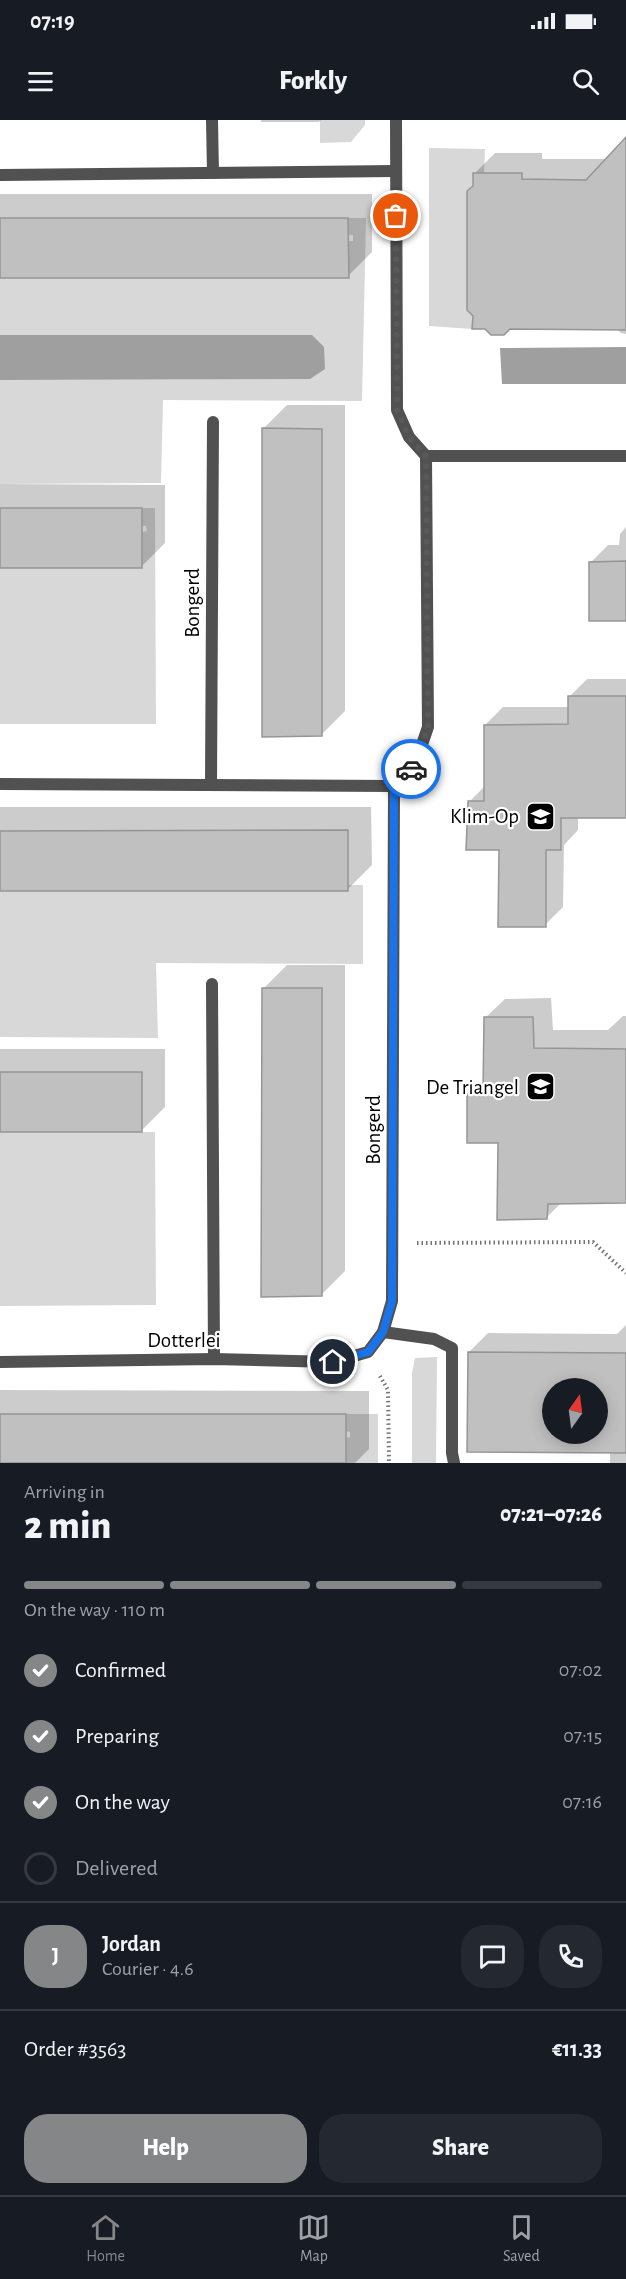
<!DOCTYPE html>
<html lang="en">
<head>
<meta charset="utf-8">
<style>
  body { margin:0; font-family:"Alegreya Sans",sans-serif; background:#242831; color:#f1f3f6; height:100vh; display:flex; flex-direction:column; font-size:22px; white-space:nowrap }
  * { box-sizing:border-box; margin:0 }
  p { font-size:20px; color:#9ea1a6 }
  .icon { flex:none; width:33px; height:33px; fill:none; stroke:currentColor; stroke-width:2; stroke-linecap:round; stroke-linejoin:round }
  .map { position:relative; height:1343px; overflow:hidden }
  .side { display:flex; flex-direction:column; background:#171b24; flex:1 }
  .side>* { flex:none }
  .needle { width:39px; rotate:14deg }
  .fabs { position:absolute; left:542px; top:1258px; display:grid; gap:12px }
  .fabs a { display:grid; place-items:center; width:66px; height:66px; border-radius:50%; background:#171b24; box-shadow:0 3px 15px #0003; font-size:30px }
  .pin { position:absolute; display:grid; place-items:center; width:51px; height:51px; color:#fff; margin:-26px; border:3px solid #fff; border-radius:50%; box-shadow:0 2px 6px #0007 }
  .courier { position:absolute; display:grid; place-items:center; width:60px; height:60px; margin:-30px; border:4px solid #1a73e8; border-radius:50%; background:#fff; color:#222; box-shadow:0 2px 8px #0007 }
  .head em { font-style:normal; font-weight:800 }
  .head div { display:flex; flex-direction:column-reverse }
  .head { display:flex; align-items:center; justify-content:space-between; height:102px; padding:0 24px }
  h1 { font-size:39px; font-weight:800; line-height:45px }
  .bar { display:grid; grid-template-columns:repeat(4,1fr); gap:9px 6px; align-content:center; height:72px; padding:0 24px }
  .bar i { height:8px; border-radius:4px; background:#363941 }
  .bar .active { background:#858687 }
  .bar p { grid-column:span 4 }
  .line { display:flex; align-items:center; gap:15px; padding:0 24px; border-top:2px solid #363941 }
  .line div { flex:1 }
  .round { display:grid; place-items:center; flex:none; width:63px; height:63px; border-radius:24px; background:#242831 }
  ol { padding:0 24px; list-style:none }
  li { display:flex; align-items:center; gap:18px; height:66px }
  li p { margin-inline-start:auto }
  li .icon { padding:6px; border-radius:50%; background:#858687; color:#fff; stroke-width:4 }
  li:last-child { color:#9ea1a6 }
  li i { width:33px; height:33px; border:3px solid #363941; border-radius:50% }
  .primary-button { display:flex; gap:12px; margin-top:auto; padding:12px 24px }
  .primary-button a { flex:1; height:69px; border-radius:24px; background:#858687; color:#fff; font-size:24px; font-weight:800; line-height:69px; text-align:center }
  .primary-button a+a { background:#242831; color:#f1f3f6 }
  .status { display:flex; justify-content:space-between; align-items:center; height:42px; padding:0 30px; background:#171b24; direction:ltr }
  .status svg { height:16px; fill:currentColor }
  header { display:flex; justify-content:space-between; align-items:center; height:78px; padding:0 24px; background:#171b24; font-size:27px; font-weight:800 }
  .dock { display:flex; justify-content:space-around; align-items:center; height:84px; border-top:2px solid #363941; background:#171b24; font-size:16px; color:#9ea1a6 }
  .dock a { display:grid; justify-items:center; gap:3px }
  .dock .active { color:#858687 }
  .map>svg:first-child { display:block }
  .green { fill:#d8d8d8 }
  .water { fill:#9f9f9f }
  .shadow { fill:#0003; fill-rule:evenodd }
  .building { fill:#c0c0c0; stroke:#959595; stroke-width:1.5; fill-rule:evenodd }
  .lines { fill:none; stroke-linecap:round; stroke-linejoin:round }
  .path { stroke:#737373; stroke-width:4; stroke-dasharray:1.5 3; stroke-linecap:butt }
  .lane { stroke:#515151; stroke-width:12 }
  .street { stroke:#515151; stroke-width:12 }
  .done { stroke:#595959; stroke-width:6; stroke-dasharray:0 10.8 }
  .route { stroke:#1a73e8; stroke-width:8 }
  .labels { text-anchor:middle; stroke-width:4.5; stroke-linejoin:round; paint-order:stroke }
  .street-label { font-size:21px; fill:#000; stroke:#fff }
  .poi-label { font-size:21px; fill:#000; stroke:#fff; text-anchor:end }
</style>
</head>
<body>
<div class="status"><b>07:19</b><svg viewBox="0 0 49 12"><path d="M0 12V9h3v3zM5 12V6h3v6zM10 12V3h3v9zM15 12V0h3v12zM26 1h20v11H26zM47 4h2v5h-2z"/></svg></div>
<header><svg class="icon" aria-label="menu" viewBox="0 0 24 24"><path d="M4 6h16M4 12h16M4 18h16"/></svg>Forkly<svg class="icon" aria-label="search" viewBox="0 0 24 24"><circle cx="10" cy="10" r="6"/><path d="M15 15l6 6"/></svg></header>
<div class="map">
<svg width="626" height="1343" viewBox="0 0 626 1343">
  <rect width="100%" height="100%" fill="#fff"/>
  <g class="green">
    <path d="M320,0H365V5L351,22L320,23Z"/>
    <path d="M429,28L485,29L484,53L473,54V66L467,71L473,101L467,108L474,171L467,178V190L473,196L472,209L429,206Z"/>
    <path d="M348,98H366L362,281L163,280L161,363L0,364V260L310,259L312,215H0V158H348V121H353V115H348Z"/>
    <path d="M142,388H155L156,604H0V448H141L142,412L147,411L146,406H142Z"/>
    <path d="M348,765H363V844L156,843L158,918L0,917V771H348Z"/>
    <path d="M0,1012H155L156,1185L0,1186Z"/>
    <path d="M437,1237L436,1343H412V1253L415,1238Z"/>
    <path d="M346,1294H378V1343H346V1318L350,1317V1312L346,1311Z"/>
  </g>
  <g class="water">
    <path d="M0,215H312L324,227L325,249L310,259L0,260Z"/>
    <path d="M626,227V264H502L500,228Z"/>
  </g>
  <g class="shadow">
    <path d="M261,0H321L319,2H261Z"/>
    <path d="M626,20V214L621,213L474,66V54L495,33H542V39H607Z"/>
    <path d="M0,74H372V132L348,156L0,157Z"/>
    <path d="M287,285H345V591L321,615L263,309Z"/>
    <path d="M0,364L165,365V423L141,447L0,446Z"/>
    <path d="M626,407V500L591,442L608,425H619L620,414Z"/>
    <path d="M587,559H626V697H578V710L564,725L563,787L545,805L500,729L469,682L485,666V605L503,587H569V577Z"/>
    <path d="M0,687H371L372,745L348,769H0Z"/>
    <path d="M287,845H345V1151L321,1175L263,869Z"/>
    <path d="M551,878L553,910H608L623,896H626V1083H561L546,1098L469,975L485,959V898L505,879Z"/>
    <path d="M0,929H165V987L141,1011H0Z"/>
    <path d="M626,1205V1343H610V1331H468L469,1232L488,1213L617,1214ZM552,1269H597V1314H552Z"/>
    <path d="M0,1270L369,1271V1329L355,1343H0Z"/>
  </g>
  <g class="building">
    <path d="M626,17V210L510,209L504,215H491L485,209H472L473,196L467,190V71L473,66V53H522V59L586,60Z"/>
    <path d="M0,98H348L349,158H0Z"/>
    <path d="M262,308L322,309V616L262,617Z"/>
    <rect x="0" y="388" width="142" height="60"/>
    <path d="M626,441V501H589V442Z"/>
    <path d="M568,576H626V698H561V730H546V807H498L499,730H466L468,681H484V605L568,604Z"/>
    <path d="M348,710V771H0V711Z"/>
    <path d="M262,868H322V1176L261,1177Z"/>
    <path d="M484,897H533L534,928L626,929V1083L548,1084L547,1099L497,1100L498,1023H467V974H483Z"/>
    <rect x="0" y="952" width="142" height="60"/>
    <path d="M468,1232L626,1233V1333L467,1332ZM552,1269H597V1314H552Z"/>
    <rect x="0" y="1294" width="346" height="49"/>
  </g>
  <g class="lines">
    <g class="path">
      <path d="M417,1123L593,1122L626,1153"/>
      <path d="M380,1256L388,1270L389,1343"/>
    </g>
    <path class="lane" d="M383,1212L434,1219L452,1228V1333L454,1343"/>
    <g class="street">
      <path d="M212,0L213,53"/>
      <path d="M0,55L396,51"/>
      <path d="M426,336H626"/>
      <path d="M0,664L394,666"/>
      <path d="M211,664L213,302"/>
      <path d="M212,864L214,1239"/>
      <path d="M0,1242L214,1239L333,1242L368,1232L383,1212L392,1181L394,666L415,645L428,607L426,336L409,317L397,290L396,0"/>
    </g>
  </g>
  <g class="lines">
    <path class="done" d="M396,96L397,290L409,317L426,336L428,607L415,645L411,649"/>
    <path class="route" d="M333,1242L368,1232L383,1212L392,1181L394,666L411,649"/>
  </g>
  <defs>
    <symbol id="school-square" viewBox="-11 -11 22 22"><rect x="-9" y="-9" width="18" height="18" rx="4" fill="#000" stroke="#fff"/><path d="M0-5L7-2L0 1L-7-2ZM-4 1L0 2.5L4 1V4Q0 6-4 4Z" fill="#fff"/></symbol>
  </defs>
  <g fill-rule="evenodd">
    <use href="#school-square" x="524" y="680" width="33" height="33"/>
    <use href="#school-square" x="524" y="950" width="33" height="33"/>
  </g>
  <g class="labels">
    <g class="street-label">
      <text transform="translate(192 483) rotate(-90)" y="7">Bongerd</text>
      <text transform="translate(373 1010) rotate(-90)" y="7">Bongerd</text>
      <text x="184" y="1227">Dotterlei</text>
    </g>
    <g class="poi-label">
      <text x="519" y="703">Klim-Op</text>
      <text x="519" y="974">De Triangel</text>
    </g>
  </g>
</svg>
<div class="fabs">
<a><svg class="needle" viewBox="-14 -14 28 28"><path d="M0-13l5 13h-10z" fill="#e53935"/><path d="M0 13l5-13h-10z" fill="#9ea1a6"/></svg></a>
</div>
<div class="pin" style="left:396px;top:96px;background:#ea580c"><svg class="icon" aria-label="bag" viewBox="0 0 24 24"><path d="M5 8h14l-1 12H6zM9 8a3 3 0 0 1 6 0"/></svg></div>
<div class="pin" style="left:333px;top:1242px;background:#1f2937"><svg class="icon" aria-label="home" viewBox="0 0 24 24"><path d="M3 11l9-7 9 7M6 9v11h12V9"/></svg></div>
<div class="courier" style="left:411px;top:649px"><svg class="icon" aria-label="car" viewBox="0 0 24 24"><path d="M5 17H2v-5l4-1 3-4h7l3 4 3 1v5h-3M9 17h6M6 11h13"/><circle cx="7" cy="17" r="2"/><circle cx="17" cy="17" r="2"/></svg></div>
</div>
<section class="side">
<div class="head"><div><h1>2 min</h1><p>Arriving in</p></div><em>07:21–07:26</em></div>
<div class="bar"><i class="active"></i><i class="active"></i><i class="active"></i><i></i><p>On the way · 110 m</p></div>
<ol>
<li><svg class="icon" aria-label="check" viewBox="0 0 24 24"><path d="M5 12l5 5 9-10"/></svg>Confirmed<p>07:02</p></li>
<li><svg class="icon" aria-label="check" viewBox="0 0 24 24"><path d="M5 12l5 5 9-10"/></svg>Preparing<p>07:15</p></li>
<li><svg class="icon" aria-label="check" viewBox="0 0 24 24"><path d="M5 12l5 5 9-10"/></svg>On the way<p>07:16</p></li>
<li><i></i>Delivered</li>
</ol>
<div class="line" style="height:108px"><b class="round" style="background:#858687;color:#fff">J</b><div><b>Jordan</b><p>Courier · 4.6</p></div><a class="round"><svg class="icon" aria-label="chat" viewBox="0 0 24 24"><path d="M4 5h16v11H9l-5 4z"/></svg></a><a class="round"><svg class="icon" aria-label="phone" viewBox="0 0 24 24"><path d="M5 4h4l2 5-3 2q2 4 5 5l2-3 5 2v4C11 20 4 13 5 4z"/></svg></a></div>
<div class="line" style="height:78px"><div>Order #3563</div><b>€11.33</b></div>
<div class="primary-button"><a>Help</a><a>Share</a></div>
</section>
<nav class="dock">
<a class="active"><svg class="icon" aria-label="home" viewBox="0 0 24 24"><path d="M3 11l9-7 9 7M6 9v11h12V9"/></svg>Home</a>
<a><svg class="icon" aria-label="map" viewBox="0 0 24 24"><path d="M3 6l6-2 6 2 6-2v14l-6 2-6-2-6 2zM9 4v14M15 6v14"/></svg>Map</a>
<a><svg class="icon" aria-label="saved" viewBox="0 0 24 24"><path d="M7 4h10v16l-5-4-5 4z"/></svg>Saved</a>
</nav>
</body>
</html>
